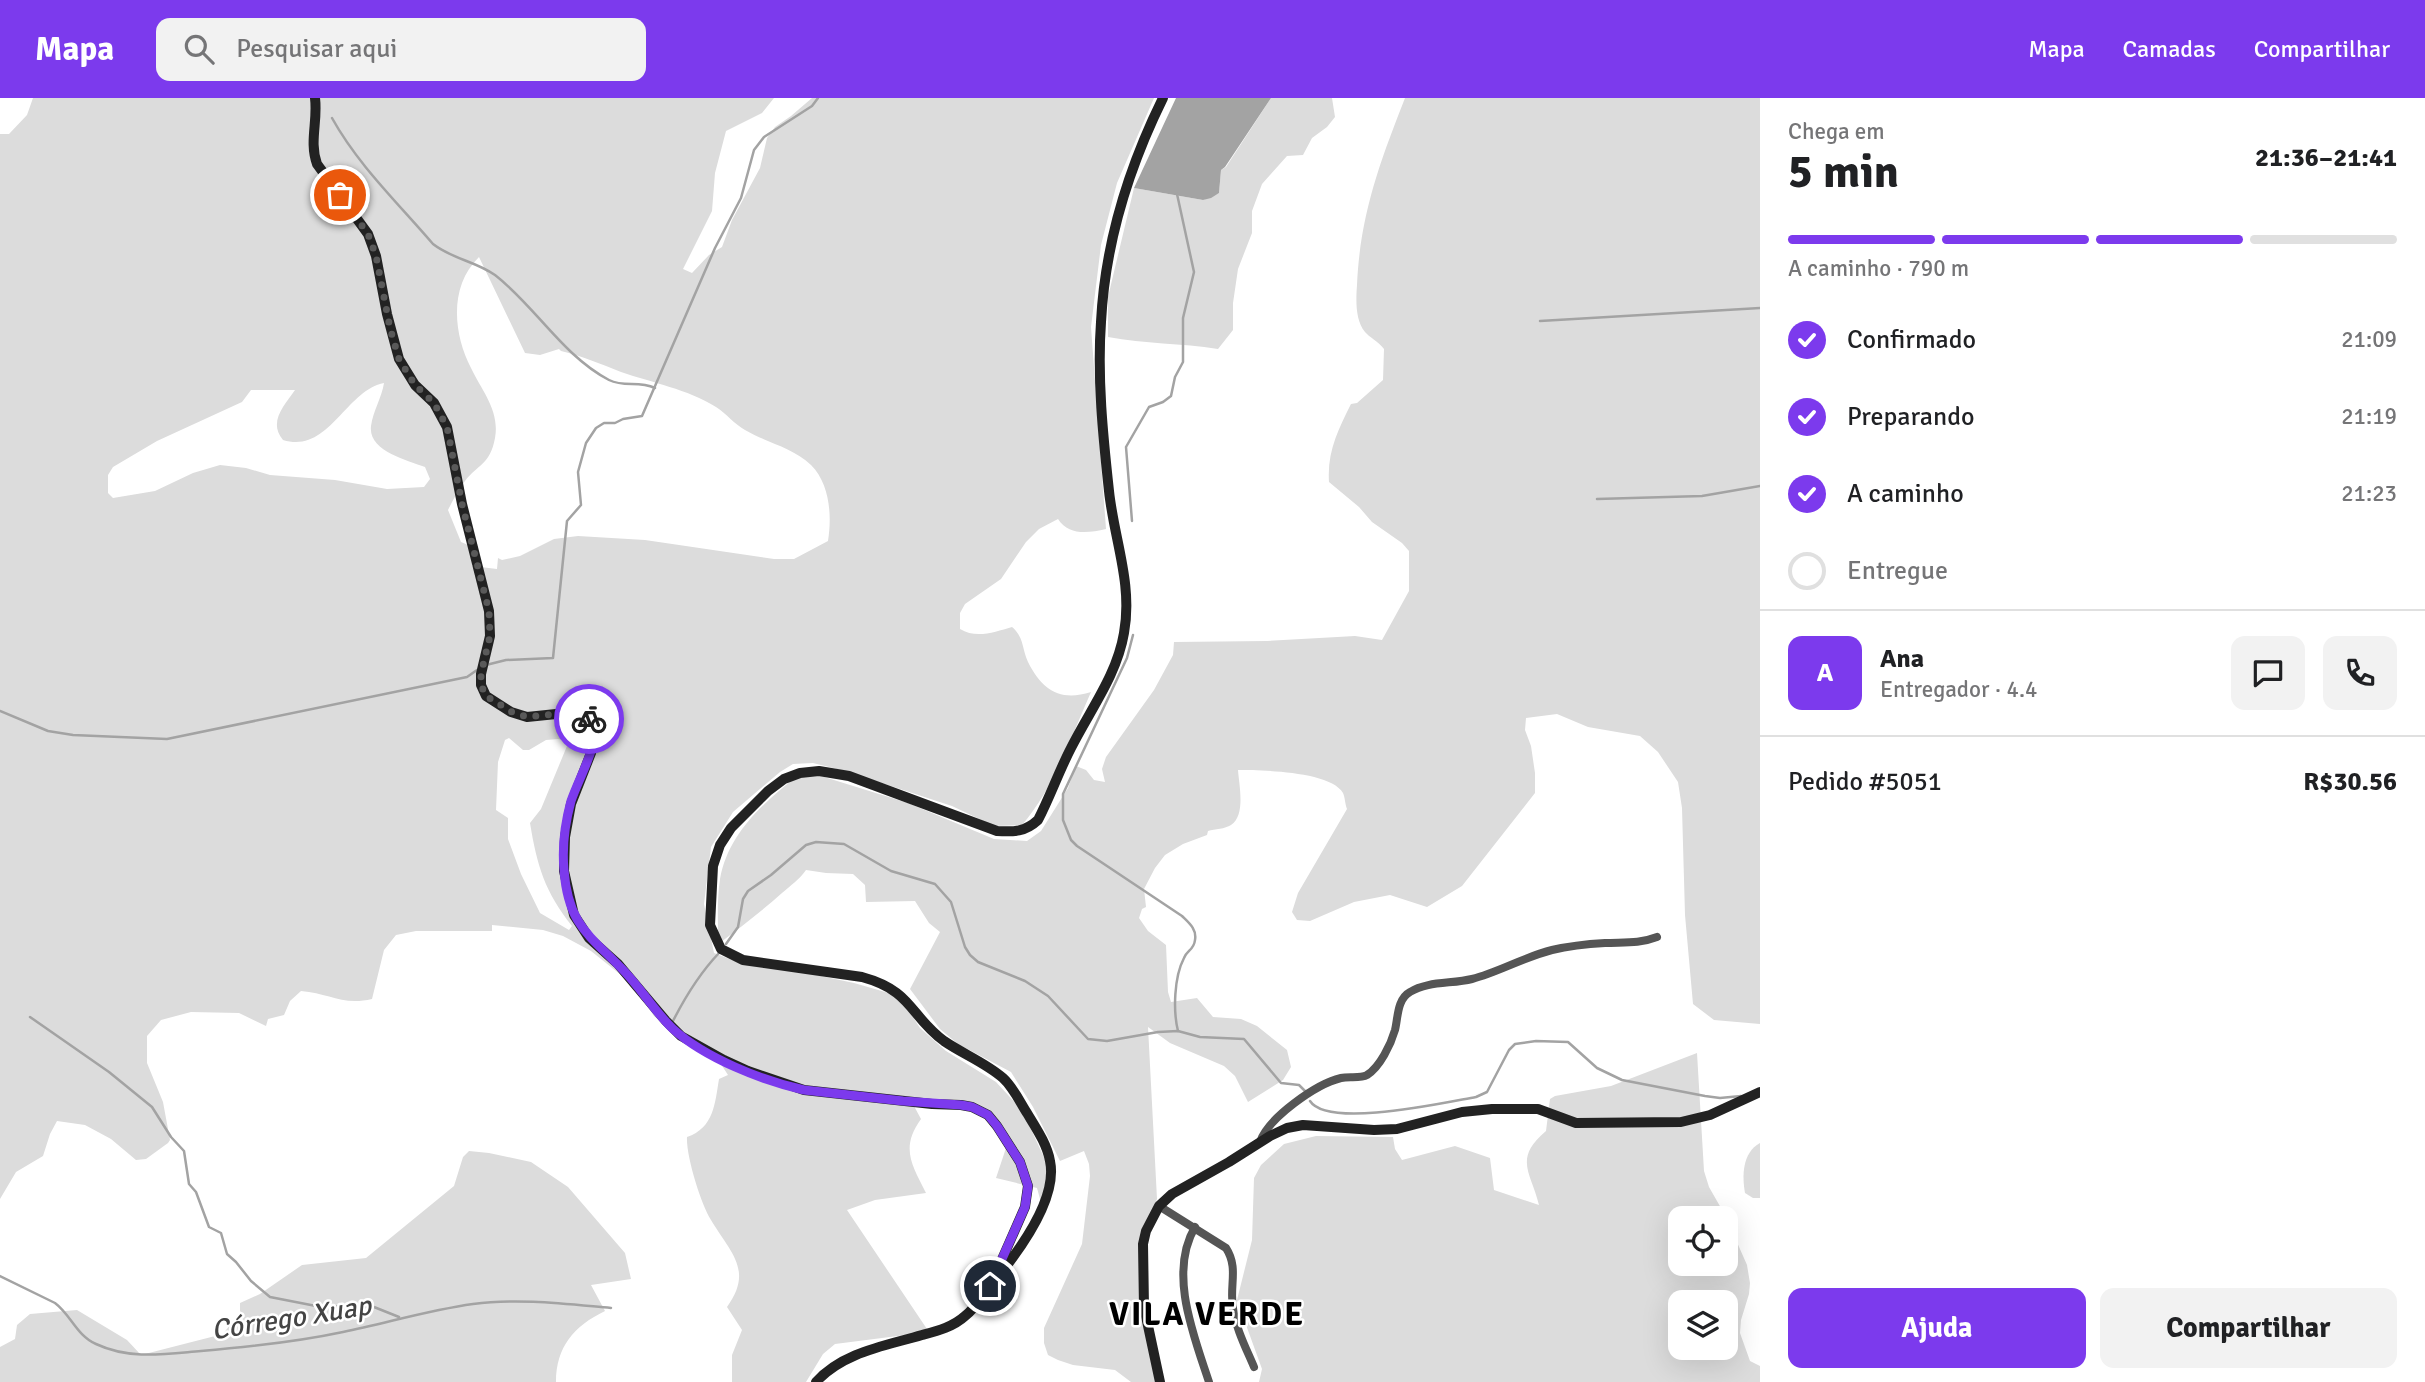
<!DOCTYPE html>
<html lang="pt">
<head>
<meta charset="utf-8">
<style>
  body { margin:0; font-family:Signika,sans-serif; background:#f2f2f2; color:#202124; height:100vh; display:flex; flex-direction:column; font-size:26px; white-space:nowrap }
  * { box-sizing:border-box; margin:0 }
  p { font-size:23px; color:#757577 }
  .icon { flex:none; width:38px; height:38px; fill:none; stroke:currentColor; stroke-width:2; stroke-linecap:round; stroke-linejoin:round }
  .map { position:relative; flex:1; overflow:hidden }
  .sheet { display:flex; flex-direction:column; background:#fff; width:665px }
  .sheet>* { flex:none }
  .buttons { position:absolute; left:1668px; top:1108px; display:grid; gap:14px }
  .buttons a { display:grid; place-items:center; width:70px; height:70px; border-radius:14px; background:#fff; box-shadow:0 7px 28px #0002; font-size:35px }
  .pin { position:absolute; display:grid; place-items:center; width:60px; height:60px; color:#fff; margin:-30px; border:4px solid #fff; border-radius:50%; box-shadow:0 2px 7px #0007 }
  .courier { position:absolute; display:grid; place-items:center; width:70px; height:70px; margin:-35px; border:5px solid #7c3aed; border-radius:50%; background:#fff; color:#222; box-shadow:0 2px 9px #0007 }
  .summary em { font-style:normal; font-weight:700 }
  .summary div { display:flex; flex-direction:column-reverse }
  .summary { display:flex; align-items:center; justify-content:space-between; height:119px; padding:0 28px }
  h1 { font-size:46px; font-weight:700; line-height:52px }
  .bar { display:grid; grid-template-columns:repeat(4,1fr); gap:10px 7px; align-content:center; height:84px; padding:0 28px }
  .bar i { height:9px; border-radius:5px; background:#e0e0e0 }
  .bar .on { background:#7c3aed }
  .bar p { grid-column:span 4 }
  .line { display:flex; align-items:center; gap:18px; padding:0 28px; border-top:2px solid #e0e0e0 }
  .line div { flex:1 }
  .round { display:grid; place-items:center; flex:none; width:74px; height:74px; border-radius:14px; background:#f2f2f2 }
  ol { padding:0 28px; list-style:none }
  li { display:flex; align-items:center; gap:21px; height:77px }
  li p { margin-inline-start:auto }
  li .icon { padding:7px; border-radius:50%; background:#7c3aed; color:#fff; stroke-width:4 }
  li:last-child { color:#757577 }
  li i { width:38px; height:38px; border:4px solid #e0e0e0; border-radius:50% }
  .primary-button { display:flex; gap:14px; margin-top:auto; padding:14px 28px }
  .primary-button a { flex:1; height:80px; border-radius:14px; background:#7c3aed; color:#fff; font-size:28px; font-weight:700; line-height:80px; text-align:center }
  .primary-button a+a { background:#f2f2f2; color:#202124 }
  header { display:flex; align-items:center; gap:42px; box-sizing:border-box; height:98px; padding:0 35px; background:#7c3aed; color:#fff }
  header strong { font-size:33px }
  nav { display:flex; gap:38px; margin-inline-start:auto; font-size:24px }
  .search { width:490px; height:63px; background:#f2f2f2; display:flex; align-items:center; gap:18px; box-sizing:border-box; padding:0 24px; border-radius:14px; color:#757577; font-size:26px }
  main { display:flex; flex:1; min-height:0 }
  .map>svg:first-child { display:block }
  .green { fill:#dcdcdc; fill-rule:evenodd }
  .water { fill:#a3a3a3 }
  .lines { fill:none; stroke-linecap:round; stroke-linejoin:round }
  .stream { stroke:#a3a3a3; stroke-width:2.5 }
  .street { stroke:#555; stroke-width:8 }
  .secondary { stroke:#222; stroke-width:10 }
  .done { stroke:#595959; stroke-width:7; stroke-dasharray:0 12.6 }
  .route { stroke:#7c3aed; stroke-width:9 }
  .labels { text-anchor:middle; stroke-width:5; stroke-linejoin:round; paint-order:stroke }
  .water-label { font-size:28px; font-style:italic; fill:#444; stroke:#fff }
  .district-label { font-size:33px; font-weight:bold; letter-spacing:2px; fill:#000; stroke:#fff }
</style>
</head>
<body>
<header>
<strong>Mapa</strong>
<div class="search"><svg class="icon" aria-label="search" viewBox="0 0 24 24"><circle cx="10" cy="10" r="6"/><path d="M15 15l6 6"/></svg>Pesquisar aqui</div>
<nav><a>Mapa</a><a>Camadas</a><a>Compartilhar</a></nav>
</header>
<main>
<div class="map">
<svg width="1760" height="1284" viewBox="0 0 1760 1284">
  <rect width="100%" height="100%" fill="#fff"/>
  <g class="green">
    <path d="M33,0H774L762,15L726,33L715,75L712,113L683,171L692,175L709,157L722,149L732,122L760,70L767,40L775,29L791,18L812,0H1154L1117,85L1101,147L1091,229L1106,431C1088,435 1069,438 1058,421L1039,431L1026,444L1001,481L965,506L960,515V531C976,541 995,534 1012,529C1024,539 1022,551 1028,564C1042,592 1060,604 1091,594C1071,639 1054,690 1022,727L994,728L952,708L845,673L813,665L793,666L780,674L733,714L711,749L704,806L714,855L740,865L802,874L854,885L899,898L920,930L946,953L996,984L1022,1012L1049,1070L1042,1108L1037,1090L996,1080L1008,1044L981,1011L914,1008L921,1021C900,1050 912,1067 926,1095L875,1102L847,1112L929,1234L835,1246L823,1256L806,1284H732V1257L742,1232L727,1209C754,1172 730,1154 711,1122C701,1106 686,1058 687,1039C714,1030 715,1005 719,981L728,977L717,960L680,941L654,918L631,885L591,853L563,838L543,832L492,827V833H416L396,837L384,852L372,901C342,908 329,895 301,893L290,903L284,917L268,921L266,928L239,915L191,914L161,922L147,938V965L163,1004L170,1042L168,1045L146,1061L136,1062L111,1041L85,1027L57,1023L50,1036L43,1058L16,1074L0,1101V36H9L27,17ZM479,159L525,255L540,257L559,251L561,253C582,258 601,266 621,274C653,285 687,291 716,309C727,316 734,326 745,332C767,345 792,349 811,367C830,386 832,418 828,443L794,461H774L645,442L578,438L554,441L520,458L502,462L498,460L497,471L472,468L473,449L461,444L448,412C453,402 458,392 465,383C478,366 490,367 495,340C500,313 482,293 471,270C453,235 449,188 479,159ZM384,285C382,299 373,313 371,328C368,353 407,362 425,369L430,381L424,389L387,391L335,382L270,377L246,370L220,367L193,375L155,393L113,400L108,395V377L113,369L157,343L242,304L251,292H295C284,308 268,324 283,342C329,356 345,293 384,285ZM509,640L523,652H529L546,642L558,641L563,642L567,648L541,711L530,725C537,768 545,794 572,828L569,832L540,815L521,776L508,741V720L496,712L498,664L505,642Z"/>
    <path d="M1271,0H1332L1335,19L1327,29L1312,40L1303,57L1287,58L1262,86L1252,113V135L1238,171L1233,205V232L1218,251C1181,245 1145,246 1108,239V199L1134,90L1203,102L1219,95L1221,72L1226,69Z"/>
    <path d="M1405,0H1760V926L1714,922L1693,906L1685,817L1682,710L1678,684L1658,654L1640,638L1588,629L1557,616L1526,620L1525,632L1531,648L1535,675V695L1462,788L1427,809L1390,797L1354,804L1310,823L1297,822L1292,814L1298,795L1347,711C1345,706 1345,699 1343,695C1331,673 1260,672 1238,672C1239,687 1246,717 1231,727C1225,731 1215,731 1208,733L1207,737L1183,746L1165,757L1155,770L1144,791L1146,809L1142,811L1139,820L1148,833L1166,847L1168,894L1171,904L1197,900L1213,919L1241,921L1257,928L1287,952L1291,969L1283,982L1248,1004L1235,978L1224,968L1170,945L1148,929L1157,1101L1145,1135L1142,1210L1157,1284H1131L1115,1272L1073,1267L1058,1262L1048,1257L1044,1245V1230L1082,1146L1090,1078L1089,1066L1084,1053L1060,1063L1033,1009L1011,974L958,946L940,931L910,891L940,834L929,825L915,803L866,804L865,787L853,776L826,775L806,772C799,782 791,787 782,795C762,813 742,828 721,844L718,840C718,821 717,800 720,781C728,736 762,706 796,679L821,678L908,705L994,741L1027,743L1041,733L1068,690L1076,668L1086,672L1094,682L1105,684L1102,671L1106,659L1154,592L1173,557L1174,544L1267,543L1355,538L1382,542L1409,493V453L1402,445L1372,424L1359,409L1329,384C1327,354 1338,332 1351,306L1357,305L1383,282L1384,251C1378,243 1369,239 1365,234C1355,222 1356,201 1357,187C1360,117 1380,64 1405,0Z"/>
    <path d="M1697,955L1704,1073L1709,1089L1725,1117L1747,1167L1750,1185L1749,1196L1741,1222L1740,1235L1750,1263L1760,1268V1284H1259L1262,1271L1237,1202L1252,1142L1254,1080L1261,1067L1284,1046L1316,1038L1393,1039L1395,1051L1402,1062L1455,1048L1490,1060L1494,1092L1539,1107C1531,1074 1513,1061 1546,1033L1550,1001L1555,998L1611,988ZM1680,1120H1726V1166H1680ZM1680,1204H1726V1250H1680Z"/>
    <path d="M1760,1045V1100H1753L1745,1095C1742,1078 1742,1055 1760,1045Z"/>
    <path d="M469,1053L489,1055L531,1064L568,1089L625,1155L631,1181L591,1187L605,1213C574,1228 556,1249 556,1284H0V1249L15,1241L17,1227L30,1216L77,1212L127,1242L141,1257L223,1236L240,1214V1205L260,1196L302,1167L366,1160L454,1088L463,1059Z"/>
  </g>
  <path class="water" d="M1176,0H1271L1225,69L1221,72L1219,95L1211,100L1203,102L1134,90Z"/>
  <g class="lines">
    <g class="stream">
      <path d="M332,20C358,67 398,105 433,146C452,161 475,163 495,177C535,208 563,258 609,282C625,290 638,282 655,290"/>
      <path d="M1540,223L1760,210"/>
      <path d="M1597,401L1702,398L1760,388"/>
      <path d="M1132,423L1126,349L1149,309L1163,304L1171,298L1175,279L1183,264V220L1194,174L1177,96"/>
      <path d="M1133,537L1127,560L1063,696V722L1071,742L1077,748L1182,818C1189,825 1197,831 1195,842C1194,852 1187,852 1184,860C1174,879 1173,913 1178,933"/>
      <path d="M486,567L506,562L553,560L567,423L581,407L578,374L586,345L596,330L604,325H615L623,321L642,318L715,150L741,100L754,52L764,39L812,8L818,0"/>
      <path d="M0,613L48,633L73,637L167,641L467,579L477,572"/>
      <path d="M726,846L738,829L743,801L748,793L771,777L806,747L816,744L844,746L891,773L935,786L951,804L965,849L970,857L978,864L1025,883L1048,898L1088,941L1107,943L1158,934L1178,933L1200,939L1244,941L1281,985L1299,987L1306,994"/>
      <path d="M30,919L109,974L152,1009L171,1039L184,1053L189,1086L196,1094L209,1129L221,1135L227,1156L236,1164L251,1183L270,1199L316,1208L374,1209L399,1219"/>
      <path d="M672,925C685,899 699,876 719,855"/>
      <path d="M1310,1003C1328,1031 1447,1004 1476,999L1487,994L1509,952L1515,946L1536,943L1568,944L1597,970L1622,982L1705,998L1720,1000L1741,998"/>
      <path d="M0,1178L55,1205C71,1217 77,1238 96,1246C130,1262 165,1256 201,1253C249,1249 296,1244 343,1234C387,1225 429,1212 473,1206C519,1200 566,1206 611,1210"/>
    </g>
    <g class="street">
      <path d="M1260,1044C1268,1020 1316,986 1341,980C1349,978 1360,981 1367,977C1380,969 1391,946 1395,932C1398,920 1397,901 1410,894C1427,883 1452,886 1472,881C1499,874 1524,859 1552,852C1569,848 1587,846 1605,845C1623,844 1639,846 1657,839"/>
      <path d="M1159,1108L1226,1150C1239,1170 1229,1188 1233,1210C1236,1231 1246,1250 1254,1269"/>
      <path d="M1195,1129C1168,1175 1194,1238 1209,1284"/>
    </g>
    <g class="secondary">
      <path d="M315,0C318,23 309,44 317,66L368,136L376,158L387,216L399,261L415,287L434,305L447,329L462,406L489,513L490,538L481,576V587L486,598L511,614L527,619L566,615L587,619L593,625L595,633L591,655L571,706L565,739L564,773L574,817L589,840L618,866L666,923L681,938L724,962L748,973L804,992L932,1006L961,1007L972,1009L988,1017L997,1028L1020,1064L1028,1088L1025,1109L996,1175"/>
      <path d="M816,1284C843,1254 885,1248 922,1237C937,1233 953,1229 965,1218C978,1208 985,1193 996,1181C1019,1153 1058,1101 1050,1063C1047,1046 1036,1030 1027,1015C1020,1004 1013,989 1003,980C986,965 963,956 944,943C909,917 913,893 862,879L743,862L721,851L710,827L713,768L720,747L731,730L768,693L784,681L800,675L819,673L849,678L997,733C1014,734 1025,734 1038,722C1050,699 1059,673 1071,650C1090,612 1117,577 1124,535C1133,486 1114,441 1109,393C1103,338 1097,279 1101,224C1105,146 1129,69 1163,0"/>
      <path d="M1160,1284L1144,1209L1143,1146L1146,1133L1159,1108L1172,1096L1229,1064L1270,1038L1287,1030L1303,1027L1374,1032L1397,1031L1462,1014L1492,1011H1538L1576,1025L1681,1024L1710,1017L1760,994"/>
    </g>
  </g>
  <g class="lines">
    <path class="done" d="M340,97L368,136L376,158L390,230L399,261L415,287L434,305L447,329L462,406L489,513L490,538L481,576V587L486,598L512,614L527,619L566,615L589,621"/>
    <path class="route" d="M589,621C595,627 594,635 594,643C589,664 578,683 571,703C565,725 562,750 564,772C568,828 591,838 625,874C642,892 655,914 673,931C705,960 763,983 804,992L903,1003L961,1007L972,1009L988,1017L997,1028L1020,1064L1028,1088L1025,1109L990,1188"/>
  </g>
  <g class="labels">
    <g class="water-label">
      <text transform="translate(291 1219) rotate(-9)" y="10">Córrego Xuap</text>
    </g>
    <g class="district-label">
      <text x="1207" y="1227">VILA VERDE</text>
    </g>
  </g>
</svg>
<div class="buttons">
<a><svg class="icon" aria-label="locate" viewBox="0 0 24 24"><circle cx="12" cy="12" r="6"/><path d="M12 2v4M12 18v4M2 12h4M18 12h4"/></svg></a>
<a><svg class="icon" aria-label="layers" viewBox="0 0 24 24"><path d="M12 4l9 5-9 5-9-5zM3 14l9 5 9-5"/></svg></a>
</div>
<div class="pin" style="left:340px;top:97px;background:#ea580c"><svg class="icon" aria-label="bag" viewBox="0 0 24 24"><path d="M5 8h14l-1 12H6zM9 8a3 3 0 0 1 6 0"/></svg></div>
<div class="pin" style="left:990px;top:1188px;background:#1f2937"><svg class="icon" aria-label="home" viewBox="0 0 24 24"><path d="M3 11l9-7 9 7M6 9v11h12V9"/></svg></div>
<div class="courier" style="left:589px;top:621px"><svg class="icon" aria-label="bike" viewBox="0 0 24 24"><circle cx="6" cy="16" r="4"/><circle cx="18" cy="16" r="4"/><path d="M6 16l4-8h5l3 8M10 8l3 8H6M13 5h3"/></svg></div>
</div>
<section class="sheet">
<div class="summary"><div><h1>5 min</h1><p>Chega em</p></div><em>21:36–21:41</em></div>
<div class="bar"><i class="on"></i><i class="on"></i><i class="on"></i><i></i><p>A caminho · 790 m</p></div>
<ol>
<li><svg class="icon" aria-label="check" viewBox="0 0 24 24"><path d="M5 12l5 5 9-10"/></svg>Confirmado<p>21:09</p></li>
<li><svg class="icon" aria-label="check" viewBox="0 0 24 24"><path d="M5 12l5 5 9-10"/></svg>Preparando<p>21:19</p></li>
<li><svg class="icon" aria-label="check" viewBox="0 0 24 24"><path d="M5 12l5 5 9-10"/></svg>A caminho<p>21:23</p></li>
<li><i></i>Entregue</li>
</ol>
<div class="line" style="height:126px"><b class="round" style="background:#7c3aed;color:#fff">A</b><div><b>Ana</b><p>Entregador · 4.4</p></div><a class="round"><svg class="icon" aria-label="chat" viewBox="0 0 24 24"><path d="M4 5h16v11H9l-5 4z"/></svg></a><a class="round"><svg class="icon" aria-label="phone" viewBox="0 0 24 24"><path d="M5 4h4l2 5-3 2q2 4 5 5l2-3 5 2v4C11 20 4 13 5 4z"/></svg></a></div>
<div class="line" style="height:91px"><div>Pedido #5051</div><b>R$30.56</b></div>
<div class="primary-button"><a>Ajuda</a><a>Compartilhar</a></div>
</section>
</main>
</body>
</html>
